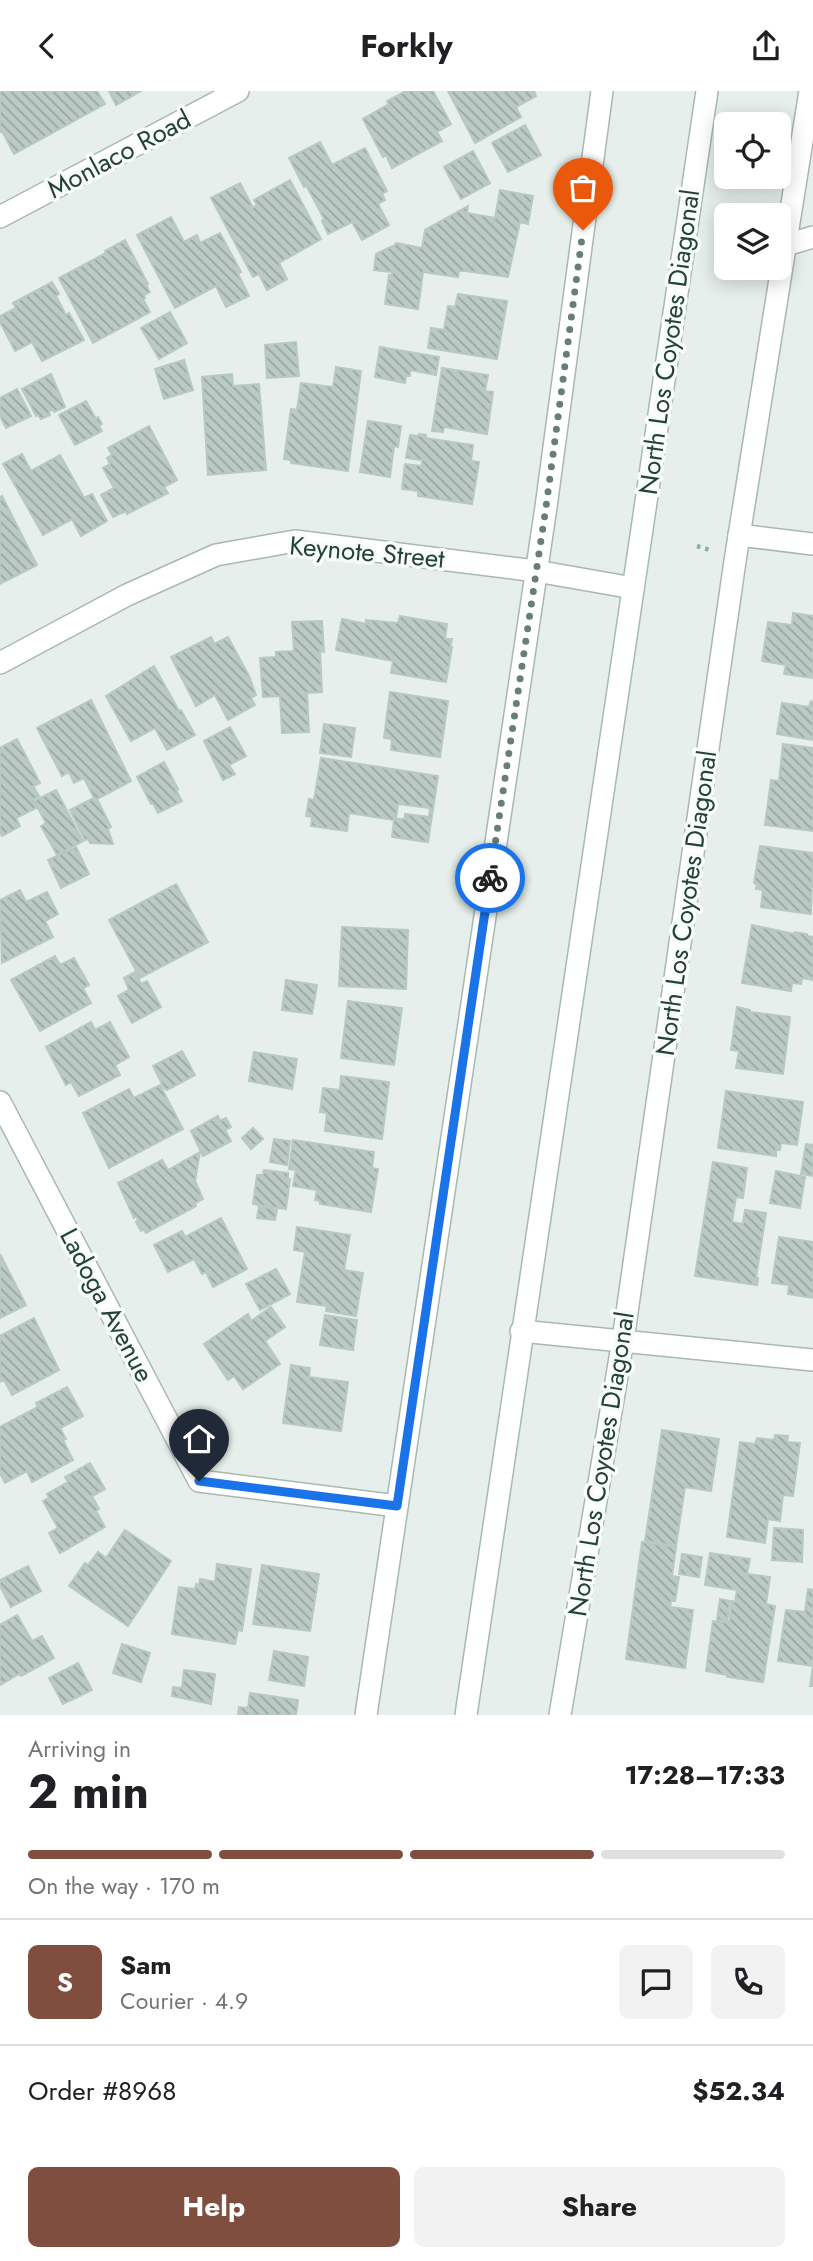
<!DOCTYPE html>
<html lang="en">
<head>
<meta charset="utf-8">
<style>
  body { margin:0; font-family:Jost,sans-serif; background:#f2f2f2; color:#202124; height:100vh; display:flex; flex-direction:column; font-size:26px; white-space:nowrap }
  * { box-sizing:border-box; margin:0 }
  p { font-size:23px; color:#757577 }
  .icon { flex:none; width:38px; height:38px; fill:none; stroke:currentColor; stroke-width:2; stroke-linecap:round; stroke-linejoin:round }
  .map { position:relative; height:1624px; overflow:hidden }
  .sheet { display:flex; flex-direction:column; background:#fff; flex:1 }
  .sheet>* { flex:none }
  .fabs { position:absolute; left:714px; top:21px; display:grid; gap:14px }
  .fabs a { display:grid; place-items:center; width:77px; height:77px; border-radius:10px; background:#fff; box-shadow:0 4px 18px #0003; font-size:35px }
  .pin { position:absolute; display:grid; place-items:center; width:60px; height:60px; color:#fff; margin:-72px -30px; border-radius:50% 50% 50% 0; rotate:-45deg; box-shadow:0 0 7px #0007 }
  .pin .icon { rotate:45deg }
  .courier { position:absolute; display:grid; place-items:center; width:70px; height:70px; margin:-35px; border:5px solid #1a73e8; border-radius:50%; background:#fff; color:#222; box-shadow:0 2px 9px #0007 }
  .head em { font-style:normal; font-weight:700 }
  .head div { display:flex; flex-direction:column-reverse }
  .head { display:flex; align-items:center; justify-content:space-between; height:119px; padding:0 28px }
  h1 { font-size:46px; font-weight:700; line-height:52px }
  .bar { display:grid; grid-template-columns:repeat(4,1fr); gap:10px 7px; align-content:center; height:84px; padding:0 28px }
  .bar i { height:9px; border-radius:5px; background:#e0e0e0 }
  .bar .selected { background:#7f4e3f }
  .bar p { grid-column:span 4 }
  .line { display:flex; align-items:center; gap:18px; padding:0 28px; border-top:2px solid #e0e0e0 }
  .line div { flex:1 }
  .round { display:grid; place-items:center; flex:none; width:74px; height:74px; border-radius:10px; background:#f2f2f2 }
  .cta { display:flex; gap:14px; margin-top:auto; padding:14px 28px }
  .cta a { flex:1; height:80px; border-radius:10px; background:#7f4e3f; color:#fff; font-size:28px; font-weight:700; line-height:80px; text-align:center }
  .cta a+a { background:#f2f2f2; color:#202124 }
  header { display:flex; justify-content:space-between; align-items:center; height:91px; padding:0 28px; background:#fff; font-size:32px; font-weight:700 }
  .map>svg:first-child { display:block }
  .building { fill:url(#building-back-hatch); stroke:#b8c9c2; stroke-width:2; fill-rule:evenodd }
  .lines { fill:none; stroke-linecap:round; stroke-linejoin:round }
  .minor-casing { stroke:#a8b8b2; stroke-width:24 }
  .secondary-casing { stroke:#a4bbb3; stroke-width:24 }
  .path { stroke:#86b3a5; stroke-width:4.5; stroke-dasharray:3.5 5; stroke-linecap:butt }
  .minor { stroke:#fff; stroke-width:21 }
  .secondary { stroke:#fff; stroke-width:21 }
  .done { stroke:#687f78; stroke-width:7; stroke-dasharray:0 12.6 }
  .route { stroke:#1a73e8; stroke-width:9 }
  .labels { text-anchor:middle; stroke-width:7; stroke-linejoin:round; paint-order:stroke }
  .street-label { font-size:26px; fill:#24423a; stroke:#f7fbf9 }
</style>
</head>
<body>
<header><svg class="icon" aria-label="back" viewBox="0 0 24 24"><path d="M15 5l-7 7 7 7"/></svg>Forkly<svg class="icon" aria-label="share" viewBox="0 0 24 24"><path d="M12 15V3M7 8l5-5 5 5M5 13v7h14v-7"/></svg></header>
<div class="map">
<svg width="813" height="1624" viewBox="0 0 813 1624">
  <defs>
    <pattern id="building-back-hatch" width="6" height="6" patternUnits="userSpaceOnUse" patternTransform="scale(1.75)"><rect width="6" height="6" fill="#bbcac4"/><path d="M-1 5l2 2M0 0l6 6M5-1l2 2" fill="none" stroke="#98a6a0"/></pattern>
  </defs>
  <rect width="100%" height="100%" fill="#e6efeb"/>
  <g class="building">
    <path d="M0,0H97L105,13L14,63L2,40L0,41Z"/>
    <path d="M109,0H141L116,14Z"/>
    <path d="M406,0H433L451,33L437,41L442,50L392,77L386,64L383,66L363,28L389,13L387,10Z"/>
    <path d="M448,0H534L536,5L516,16L521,26L475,52Z"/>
    <path d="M525,34L541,64L508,81L492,52Z"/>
    <path d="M320,51L332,74L365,57L387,100L382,103L385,109L378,113L389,134L362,149L352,131L328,143L322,130L324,128L306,94L304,96L289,67Z"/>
    <path d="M473,60L490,92L461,108L444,76Z"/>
    <path d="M290,89L321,148L279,172L287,188L267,199L259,183L253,186L211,107L240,92L252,115L249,116L250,118L257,114L254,109Z"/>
    <path d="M500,99L533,105L528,133L520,131L508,186L465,180H459L458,186L423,181L418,218L385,213L389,184H392V181L374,179L376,163L395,154L396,152L422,157L425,139L468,115L467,122L495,127Z"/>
    <path d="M171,126L184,151L197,144L200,152L220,142L241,181L238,183L249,205L226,216L216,195L175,217L137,144Z"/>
    <path d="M125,149L148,193L146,194L150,201L144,204L145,207L143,208L150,221L93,252L59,187L106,162L105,160Z"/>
    <path d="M52,191L59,203L56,205L66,224L69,222L84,249L42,270L32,251L15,260L0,231V225L16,217L13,212Z"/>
    <path d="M458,203L507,210L497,268L428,257L431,237L444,239L448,215L455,216Z"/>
    <path d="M170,221L187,252L159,268L141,237Z"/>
    <path d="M296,251L299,285L267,287L265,254Z"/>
    <path d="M380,256L439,266L436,284L410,279V285H406L405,292L375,286Z"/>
    <path d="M184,269L193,299L164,308L155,278Z"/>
    <path d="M336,276L361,280L348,380L291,372V369L284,368L291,318L297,319L301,292L333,296Z"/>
    <path d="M442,277L488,284L485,300L493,301L487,343L444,336L443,341L432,340Z"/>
    <path d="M51,283L65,316L54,321L53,318L49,320L50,324L41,328L38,324L36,325L22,298Z"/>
    <path d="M232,283L233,295L259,293L266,379L208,384L202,286Z"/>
    <path d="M17,298L31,325L6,337L0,325V307Z"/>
    <path d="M86,310L96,328L98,326L102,333L99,335L102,340L75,354L59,324Z"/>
    <path d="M368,330L401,335L398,356L394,355L390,386L360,381Z"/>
    <path d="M149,335L177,389L164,396L168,402L127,423L126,420L113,426L101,404L114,397L103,377L110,373L107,367L112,364L108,357Z"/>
    <path d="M419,343L426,344L425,347L473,354L471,370L479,371L472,413L418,405V400L402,398L405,373L422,375V369L406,367L410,344L419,345Z"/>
    <path d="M22,363L31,380L60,364L84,407L92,403L107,430L81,445L72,428L43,444L3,373Z"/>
    <path d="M2,405L37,474L0,493V406Z"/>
    <path d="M793,522L813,525V587L784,583L786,574L762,570L768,531L792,534Z"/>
    <path d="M400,525L447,533L445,548H452L450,556H452L446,591L391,582L393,570L336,559L342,528L366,533V529L398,532Z"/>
    <path d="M322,530L324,561L320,560L322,601L307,602L309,641L282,642L280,605L263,606L260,567L276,566V561L294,560L292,531Z"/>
    <path d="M211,546L214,553L228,546L249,585L256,604L251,607L255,614L228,629L215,604L196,615L171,566Z"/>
    <path d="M154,575L179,620L181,619L195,644L167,659L155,637L131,650L106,605Z"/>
    <path d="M390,601L448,610L440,666L391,659L392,648L384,647Z"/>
    <path d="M91,609L131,690L97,708L111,736L108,738L113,753L90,752L88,748L85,749L70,719L94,707L84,687L74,692L69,681L62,685L37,637Z"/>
    <path d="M811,610L813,611V649L777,643L782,612L809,616Z"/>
    <path d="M324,633L355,637L351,666L320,662Z"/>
    <path d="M230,636L246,665L229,674L235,683L223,689L204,650Z"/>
    <path d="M17,648L40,692L33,695L39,705L32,709L36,717L16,727L20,735L2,745L0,741V657Z"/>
    <path d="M783,653L813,657V740L765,734L771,689L779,690Z"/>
    <path d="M321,667L438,685L428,751L392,746L394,729L349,722L347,740L311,735L312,726L306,725L309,708L314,709ZM398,713L430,717L429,726L405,723V728H396Z"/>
    <path d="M164,671L178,698L176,699L182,710L158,722L153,712L151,713L137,686Z"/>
    <path d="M56,699L83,750L57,764L41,735L46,732L34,710Z"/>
    <path d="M760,755L813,762L811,823L761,816L763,799L756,798L757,793L754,792Z"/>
    <path d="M76,756L89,783L61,797L48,769Z"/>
    <path d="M176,793L208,851L140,887L109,829Z"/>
    <path d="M20,799L26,811L47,801L58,823L45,830L53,846L2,872L0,809Z"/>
    <path d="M752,834L794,843L795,841L807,843V845L813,846V889L802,887L801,893L792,892L791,900L742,892Z"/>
    <path d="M342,836L408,839L406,898L339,895Z"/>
    <path d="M55,865L60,874L74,867L89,894L83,897L91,912L40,940L11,889Z"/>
    <path d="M135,881L141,893L147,890L161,916L132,932L118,905L129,899L124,887Z"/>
    <path d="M286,889L317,894L312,923L282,919Z"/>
    <path d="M348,910L402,917L394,974L341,967Z"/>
    <path d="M737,916L750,919V921L790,926L783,983L736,977L739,960L731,959Z"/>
    <path d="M91,931L95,939L110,931L129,966L115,974L120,984L79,1005L71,991L66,994L46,956Z"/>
    <path d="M182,960L195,984L167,999L164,997L153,975Z"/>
    <path d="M254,961L297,968L292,998L249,990Z"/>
    <path d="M341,985L389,991L382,1048L325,1040L327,1022L320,1021L323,997L340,999Z"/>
    <path d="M160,994L183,1038L109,1077L83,1022L129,998L134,1007Z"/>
    <path d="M726,1000L803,1011L797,1054L781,1052L780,1059H776V1065L718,1057Z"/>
    <path d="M218,1025L220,1030L226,1027L231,1036L225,1039L231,1050L203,1065L191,1040Z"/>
    <path d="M253,1037L263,1048L251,1058L242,1047Z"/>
    <path d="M274,1048L290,1050L287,1074L270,1071Z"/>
    <path d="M293,1049L374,1061L372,1077L378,1078L371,1121L320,1113V1110L315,1109L317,1099L293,1095L296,1079L289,1078Z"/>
    <path d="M806,1053L813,1054V1085L801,1083Z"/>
    <path d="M200,1061L195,1090L203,1108L195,1112L196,1115L146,1142L143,1138L141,1140L136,1131L138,1129L136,1125L134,1127L118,1092L162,1069L168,1079Z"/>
    <path d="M713,1071L747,1077L743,1107L736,1106L732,1131L743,1133L745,1119L766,1122L756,1187H758L757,1194L695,1185Z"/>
    <path d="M264,1079L288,1082V1088H290L286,1118L253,1113L257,1084H263Z"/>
    <path d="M776,1080L805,1086L800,1117L770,1112Z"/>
    <path d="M259,1115L277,1119L275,1129L257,1127Z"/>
    <path d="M221,1127L247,1178L213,1196L206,1181L202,1183L194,1168L168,1181L154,1154L182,1140L185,1146Z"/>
    <path d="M297,1136L350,1144L344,1179L363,1182L356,1225L326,1220L327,1215L297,1211L305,1161L294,1159Z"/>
    <path d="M779,1146L813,1151V1207L788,1203L789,1194L772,1192Z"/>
    <path d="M0,1163L26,1214L0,1227Z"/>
    <path d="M276,1178L290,1203L260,1219L246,1193Z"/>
    <path d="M271,1216L285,1236L265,1250L280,1273L243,1298L234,1285L228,1289L204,1253L248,1223L251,1230Z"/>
    <path d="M325,1224L357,1229L353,1259L320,1254Z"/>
    <path d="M34,1227L59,1279L12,1304L4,1289L0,1291V1245Z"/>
    <path d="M291,1274L310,1277L309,1286L348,1291L341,1340L283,1332Z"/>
    <path d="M67,1296L83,1325L60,1337L66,1348L63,1349L73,1369L32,1391L27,1380L5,1392L0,1382V1336L38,1316L36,1312Z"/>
    <path d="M662,1339L719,1348L711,1400L685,1396L676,1455L645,1450Z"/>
    <path d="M775,1344L788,1345L787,1351L800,1352L793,1405L783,1404L780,1430L768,1428L765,1452L727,1446L740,1351L755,1353L757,1347L774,1349Z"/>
    <path d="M90,1372L105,1398L92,1405L99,1418L96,1420L105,1436L60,1462L49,1442L58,1437L43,1410L49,1407L47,1403L68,1391L65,1386Z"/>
    <path d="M774,1437L803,1439L802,1471L772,1469Z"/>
    <path d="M125,1439L171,1470L128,1535L69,1495L85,1472L88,1474L98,1461L106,1467Z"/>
    <path d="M642,1451L676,1456L672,1485L679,1486L675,1510H671L670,1516L693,1519L685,1577L626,1568Z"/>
    <path d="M710,1462L750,1468L747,1483L770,1486L766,1513L775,1515L763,1591L727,1586V1584L706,1580L713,1530L729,1532L732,1510L735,1511L737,1499L705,1494Z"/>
    <path d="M682,1463L702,1466L699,1486L679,1483Z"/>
    <path d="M217,1473L251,1478L242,1540L238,1539L235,1553L172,1543L179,1496L195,1498L196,1493L199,1494L200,1488L215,1491Z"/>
    <path d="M262,1474L319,1483L310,1540L253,1533Z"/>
    <path d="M28,1475L41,1500L11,1516L0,1495V1489Z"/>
    <path d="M808,1498L813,1499V1595H810L813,1575L778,1570L786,1519L805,1521Z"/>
    <path d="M720,1508L730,1510L727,1530L717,1529Z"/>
    <path d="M17,1524L32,1550L42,1545L54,1567L21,1585L19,1583L0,1594V1534Z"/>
    <path d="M122,1553L150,1562L141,1591L113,1582Z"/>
    <path d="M274,1560L308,1566L304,1595L269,1589Z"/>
    <path d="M78,1572L92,1599L63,1613L49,1587Z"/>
    <path d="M184,1579L215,1583L211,1613L172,1605L173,1596L182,1597Z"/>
    <path d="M250,1602L298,1609L296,1624H238L239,1616L248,1617Z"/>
  </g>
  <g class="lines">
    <defs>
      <g id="minor">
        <path d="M0,126L238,0"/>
        <path d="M786,154L813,146"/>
        <path d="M739,444L813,453"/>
        <path d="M0,572L127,504L216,464L295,450L536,480L633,497"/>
        <path d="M0,1011L199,1390L397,1415"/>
        <path d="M521,1240L813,1269"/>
        <path d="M366,1624L546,416L602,0"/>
        <path d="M560,1624L623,1249L735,470L810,0"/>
      </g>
      <path id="secondary" d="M466,1624L707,0"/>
    </defs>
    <use href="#minor" class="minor-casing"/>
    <use href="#secondary" class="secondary-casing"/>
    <path class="path" d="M697,455L710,459"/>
    <use href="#minor" class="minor"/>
    <use href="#secondary" class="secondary"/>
  </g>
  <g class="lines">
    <path class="done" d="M490,787L546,416L583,139"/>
    <path class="route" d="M199,1390L397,1415L490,787"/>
  </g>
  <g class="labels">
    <g class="street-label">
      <text transform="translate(119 63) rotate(-28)" y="9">Monlaco Road</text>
      <text transform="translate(669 251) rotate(-82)" y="9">North Los Coyotes Diagonal</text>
      <text transform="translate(367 461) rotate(5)" y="9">Keynote Street</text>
      <text transform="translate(686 812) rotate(-82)" y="9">North Los Coyotes Diagonal</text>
      <text transform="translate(107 1214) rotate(62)" y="9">Ladoga Avenue</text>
      <text transform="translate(601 1373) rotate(-81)" y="9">North Los Coyotes Diagonal</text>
    </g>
  </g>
</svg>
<div class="fabs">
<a><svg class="icon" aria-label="locate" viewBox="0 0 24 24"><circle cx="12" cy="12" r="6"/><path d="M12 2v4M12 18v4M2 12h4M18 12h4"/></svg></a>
<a><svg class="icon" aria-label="layers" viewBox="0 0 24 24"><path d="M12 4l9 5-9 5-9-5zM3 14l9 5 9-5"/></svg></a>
</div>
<div class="pin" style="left:583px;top:139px;background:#ea580c"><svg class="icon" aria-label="bag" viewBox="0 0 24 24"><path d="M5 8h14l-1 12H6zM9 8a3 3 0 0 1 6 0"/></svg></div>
<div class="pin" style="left:199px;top:1390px;background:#1f2937"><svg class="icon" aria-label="home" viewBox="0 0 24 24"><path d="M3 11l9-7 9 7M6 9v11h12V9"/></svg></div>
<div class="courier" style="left:490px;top:787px"><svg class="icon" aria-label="bike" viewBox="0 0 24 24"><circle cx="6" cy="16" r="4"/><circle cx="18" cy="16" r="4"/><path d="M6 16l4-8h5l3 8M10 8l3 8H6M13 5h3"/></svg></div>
</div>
<section class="sheet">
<div class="head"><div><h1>2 min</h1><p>Arriving in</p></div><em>17:28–17:33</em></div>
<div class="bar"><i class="selected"></i><i class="selected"></i><i class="selected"></i><i></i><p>On the way · 170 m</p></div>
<div class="line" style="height:126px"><b class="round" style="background:#7f4e3f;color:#fff">S</b><div><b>Sam</b><p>Courier · 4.9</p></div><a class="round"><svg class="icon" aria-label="chat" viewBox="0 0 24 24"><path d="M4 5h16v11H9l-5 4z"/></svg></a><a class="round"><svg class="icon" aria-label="phone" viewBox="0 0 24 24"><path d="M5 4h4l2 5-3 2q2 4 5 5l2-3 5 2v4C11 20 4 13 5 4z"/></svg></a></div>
<div class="line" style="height:91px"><div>Order #8968</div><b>$52.34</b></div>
<div class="cta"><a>Help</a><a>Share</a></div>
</section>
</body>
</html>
